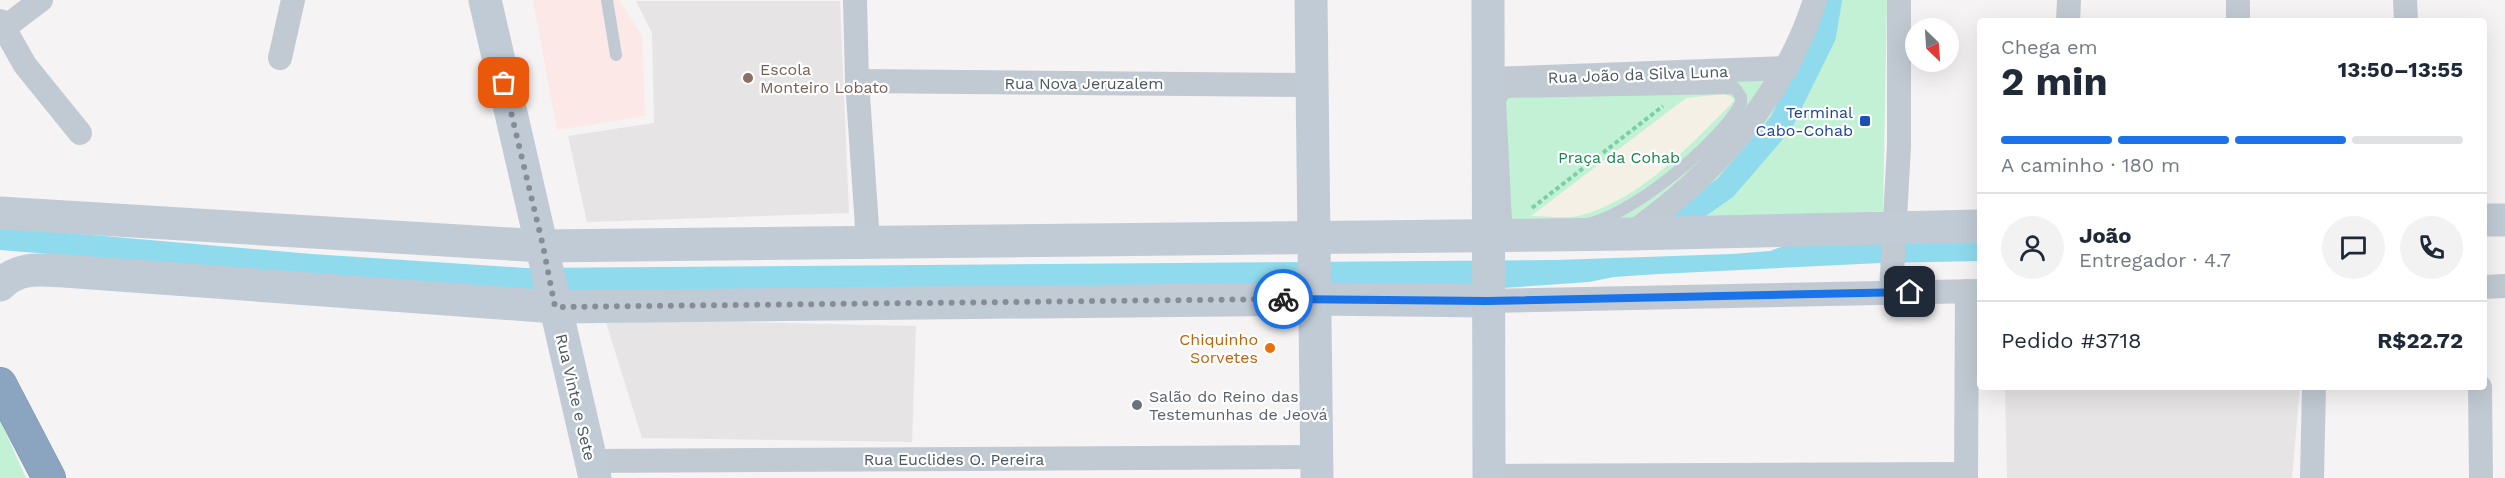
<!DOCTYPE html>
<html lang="pt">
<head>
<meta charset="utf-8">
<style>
  body { margin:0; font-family:"Work Sans",sans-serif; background:#f2f2f3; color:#1f2937; height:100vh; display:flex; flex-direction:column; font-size:22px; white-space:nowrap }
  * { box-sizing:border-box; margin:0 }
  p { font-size:20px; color:#747a83 }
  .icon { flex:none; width:33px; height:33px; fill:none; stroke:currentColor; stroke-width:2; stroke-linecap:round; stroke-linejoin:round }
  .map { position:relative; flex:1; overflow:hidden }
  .details { position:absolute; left:1977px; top:18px; width:510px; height:372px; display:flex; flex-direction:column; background:#fff; border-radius:6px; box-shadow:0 6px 24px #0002 }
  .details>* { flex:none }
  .needle { width:39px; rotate:155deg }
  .fabs { position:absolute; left:1905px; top:18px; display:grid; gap:12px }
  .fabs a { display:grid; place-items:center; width:54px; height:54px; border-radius:50%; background:#fff; box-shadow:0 6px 24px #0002; font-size:30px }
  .pin { position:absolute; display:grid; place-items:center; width:51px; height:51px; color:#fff; margin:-26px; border-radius:12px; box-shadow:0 3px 9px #0006 }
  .courier { position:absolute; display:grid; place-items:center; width:60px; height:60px; margin:-30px; border:4px solid #1a73e8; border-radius:50%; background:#fff; color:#222; box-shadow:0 2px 8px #0007 }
  .summary em { font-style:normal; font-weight:700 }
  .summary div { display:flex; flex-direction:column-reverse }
  .summary { display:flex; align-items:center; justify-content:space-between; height:102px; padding:0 24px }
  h1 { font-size:39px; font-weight:700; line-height:45px }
  .bar { display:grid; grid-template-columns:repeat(4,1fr); gap:9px 6px; align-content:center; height:72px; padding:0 24px }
  .bar i { height:8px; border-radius:4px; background:#e0e1e3 }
  .bar .on { background:#1a73e8 }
  .bar p { grid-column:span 4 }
  .line { display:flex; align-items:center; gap:15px; padding:0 24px; border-top:2px solid #e0e1e3 }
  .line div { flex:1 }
  .round { display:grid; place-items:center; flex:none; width:63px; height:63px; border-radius:32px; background:#f2f2f3 }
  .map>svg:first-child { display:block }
  .education { fill:#e6e4e5 }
  .medical { fill:#fce8e6 }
  .green { fill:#c3f1d5 }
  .sand { fill:#f5f0e5 }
  .water { fill:#90daee }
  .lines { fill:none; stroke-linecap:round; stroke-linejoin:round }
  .canal { stroke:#90daee; stroke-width:24 }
  .highway-casing { stroke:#7690ad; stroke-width:34 }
  .path { stroke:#7ad0a6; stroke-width:4; stroke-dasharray:4.5 3; stroke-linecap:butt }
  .lane { stroke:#c1cad2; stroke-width:12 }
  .street { stroke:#c1cad2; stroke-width:24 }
  .secondary { stroke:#c1cbd6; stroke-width:33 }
  .highway { stroke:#8ba5c1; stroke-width:33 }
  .done { stroke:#868d94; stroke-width:6; stroke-dasharray:0 10.8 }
  .route { stroke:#1a73e8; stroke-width:8 }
  .education-dot { fill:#8d6e63; stroke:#fff; stroke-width:2 }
  .transit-dot { fill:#1a4fb4; stroke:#fff; stroke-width:2 }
  .food-dot { fill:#e8710a; stroke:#fff; stroke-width:2 }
  .worship-dot { fill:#6b7280; stroke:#fff; stroke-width:2 }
  .labels { text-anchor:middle; stroke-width:4.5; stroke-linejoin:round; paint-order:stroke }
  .education-label { font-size:16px; fill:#785e54; stroke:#fff; text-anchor:start }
  .street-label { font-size:16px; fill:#4a5661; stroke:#fff }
  .transit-label { font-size:16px; fill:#164399; stroke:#fff; text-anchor:end }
  .park-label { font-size:16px; fill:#17864f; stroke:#fff }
  .food-label { font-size:16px; fill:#c56008; stroke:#fff; text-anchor:end }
  .worship-label { font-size:16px; fill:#5b616d; stroke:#fff; text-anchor:start }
</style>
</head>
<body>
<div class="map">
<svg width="2505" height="478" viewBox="0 0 2505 478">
  <rect width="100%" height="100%" fill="#f5f3f3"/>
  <g class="education">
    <path d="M636,1H840L849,213L587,222L568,136L654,123L652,33Z"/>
    <path d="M605,319L916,326L912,442L642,438Z"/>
    <path d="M2005,387H2300L2292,478H2007Z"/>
  </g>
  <path class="medical" d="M533,0H619L642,36L645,116L557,130Z"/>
  <g class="green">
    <path d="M1840,0H1887L1883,211L1653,229L1504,234L1494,91L1791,77Z"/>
    <path d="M0,420L26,478H0Z"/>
  </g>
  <path class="sand" d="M1724,94L1732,97L1734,101C1691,144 1643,198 1582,215C1567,219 1547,216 1531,216L1686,98Z"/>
  <path class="water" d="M0,227L312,254L526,268L1556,260L1732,254L1770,251L1786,245L1980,242V261L1880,263L1659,274L1614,277L1589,282L1503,288L573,294L474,288L0,250Z"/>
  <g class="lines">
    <path class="canal" d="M1685,216L1725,188L1781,123L1824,36L1830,0"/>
    <defs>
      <path id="highway" d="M0,384L49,478"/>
    </defs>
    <use href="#highway" class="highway-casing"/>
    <path class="path" d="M1532,208L1663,106"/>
    <g class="lane">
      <path d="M607,0L616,55"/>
      <path d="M1735,88L1741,97V103C1719,144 1628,219 1582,225L1512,226L1506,222L1500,101L1504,92Z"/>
    </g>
    <g class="street">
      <path d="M855,0L857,81L868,241"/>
      <path d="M2405,0L2406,21"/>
      <path d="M0,21L25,65L80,133"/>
      <path d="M2068,21L2069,0"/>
      <path d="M2238,21V0"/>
      <path d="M4,28L41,0"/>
      <path d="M280,58L293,0"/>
      <path d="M1489,79L1787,68"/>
      <path d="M857,81L1312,85"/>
      <path d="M1630,234C1712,177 1785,96 1815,0"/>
      <path d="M2484,287L2505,286"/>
      <path d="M1891,292L1899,146V0"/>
      <path d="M1487,301L1980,291"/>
      <path d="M2480,387L2481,478"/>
      <path d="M591,461L1316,457"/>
      <path d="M1489,476L1966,474"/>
      <path d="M1966,478L1967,291"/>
      <path d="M2312,478L2314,387"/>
    </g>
    <g class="secondary">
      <path d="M485,0L595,478"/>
      <path d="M1311,0L1317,478"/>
      <path d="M1488,0L1489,478"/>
      <path d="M0,213L543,246L1630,234L1980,226"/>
      <path d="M2484,220H2505"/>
      <path d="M0,285C20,266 39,270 64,271L555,307L1314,299L1487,301"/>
    </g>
    <use href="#highway" class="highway"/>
  </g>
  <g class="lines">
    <path class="done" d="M504,83L543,246L555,307L1283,299"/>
    <path class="route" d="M1283,299L1487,301L1910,292"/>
  </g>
  <circle class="education-dot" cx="748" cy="78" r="6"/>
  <rect class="transit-dot" x="1859" y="115" width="12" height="12" rx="3"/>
  <circle class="food-dot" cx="1270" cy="348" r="6"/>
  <circle class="worship-dot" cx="1137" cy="405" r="6"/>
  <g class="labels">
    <g class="education-label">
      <text x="760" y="75">Escola<tspan x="760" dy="18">Monteiro Lobato</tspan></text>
    </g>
    <g class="street-label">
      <text transform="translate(1638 74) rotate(-2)" y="6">Rua João da Silva Luna</text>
      <text x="1084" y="89">Rua Nova Jeruzalem</text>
      <text transform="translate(576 397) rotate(77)" y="6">Rua Vinte e Sete</text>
      <text x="954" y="465">Rua Euclides O. Pereira</text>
    </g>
    <g class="transit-label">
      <text x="1853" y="118">Terminal<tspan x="1853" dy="18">Cabo-Cohab</tspan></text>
    </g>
    <g class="park-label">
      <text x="1619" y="163">Praça da Cohab</text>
    </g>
    <g class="food-label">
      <text x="1258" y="345">Chiquinho<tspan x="1258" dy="18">Sorvetes</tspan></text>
    </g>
    <g class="worship-label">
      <text x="1149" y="402">Salão do Reino das<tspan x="1149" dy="18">Testemunhas de Jeová</tspan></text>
    </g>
  </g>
</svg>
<div class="fabs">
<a><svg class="needle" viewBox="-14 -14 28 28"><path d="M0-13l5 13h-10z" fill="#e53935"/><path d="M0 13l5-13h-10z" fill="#747a83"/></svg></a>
</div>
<div class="pin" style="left:504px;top:83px;background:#ea580c"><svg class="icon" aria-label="bag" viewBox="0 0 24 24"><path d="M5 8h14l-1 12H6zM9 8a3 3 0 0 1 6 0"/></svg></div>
<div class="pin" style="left:1910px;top:292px;background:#1f2937"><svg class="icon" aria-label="home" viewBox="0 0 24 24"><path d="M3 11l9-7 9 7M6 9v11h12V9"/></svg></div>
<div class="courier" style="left:1283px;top:299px"><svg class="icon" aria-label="bike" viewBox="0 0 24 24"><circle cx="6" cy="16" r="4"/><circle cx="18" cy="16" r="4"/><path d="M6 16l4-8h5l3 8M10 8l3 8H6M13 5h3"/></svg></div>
<section class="details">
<div class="summary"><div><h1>2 min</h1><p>Chega em</p></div><em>13:50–13:55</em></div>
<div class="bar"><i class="on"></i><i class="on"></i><i class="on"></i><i></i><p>A caminho · 180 m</p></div>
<div class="line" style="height:108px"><a class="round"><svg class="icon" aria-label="person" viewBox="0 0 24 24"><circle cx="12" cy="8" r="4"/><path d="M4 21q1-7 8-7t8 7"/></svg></a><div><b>João</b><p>Entregador · 4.7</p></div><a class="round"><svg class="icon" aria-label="chat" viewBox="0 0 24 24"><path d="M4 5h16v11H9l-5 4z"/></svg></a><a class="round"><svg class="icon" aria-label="phone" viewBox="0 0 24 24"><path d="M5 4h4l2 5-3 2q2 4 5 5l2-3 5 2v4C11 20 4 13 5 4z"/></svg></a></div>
<div class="line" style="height:78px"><div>Pedido #3718</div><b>R$22.72</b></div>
</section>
</div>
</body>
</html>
